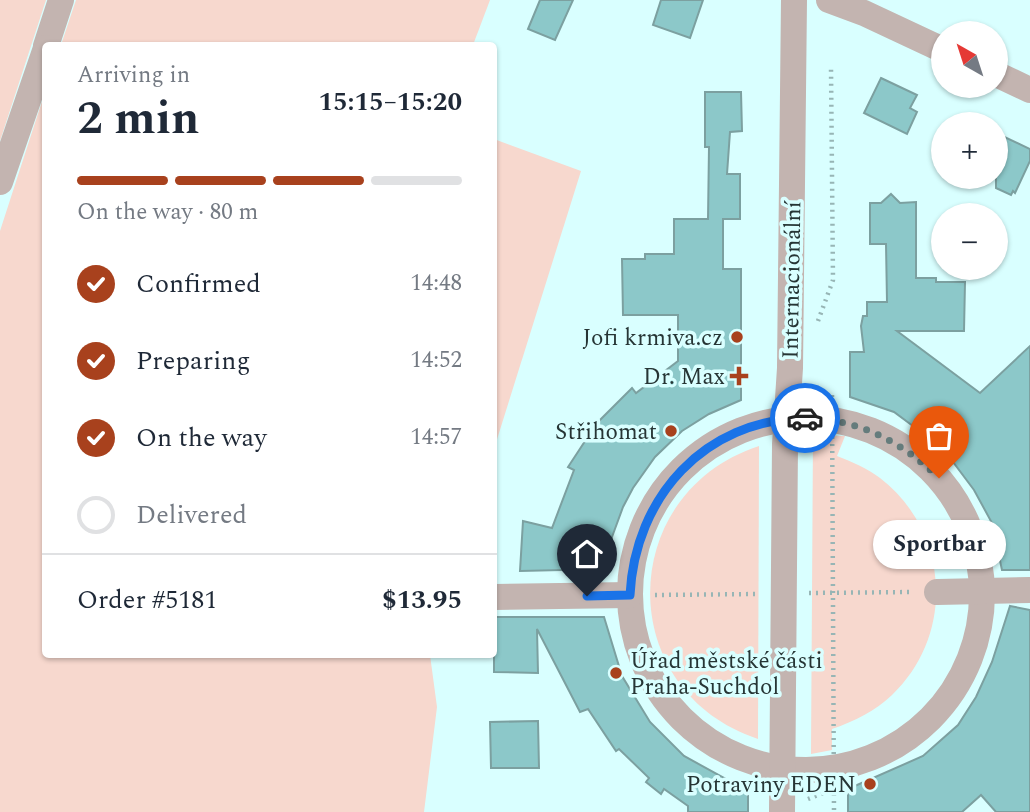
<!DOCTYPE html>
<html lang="en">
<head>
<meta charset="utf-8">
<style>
  body { margin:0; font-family:Spectral,serif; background:#f2f2f3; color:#1f2937; height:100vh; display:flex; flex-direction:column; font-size:26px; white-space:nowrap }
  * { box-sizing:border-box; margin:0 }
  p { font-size:23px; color:#747a83 }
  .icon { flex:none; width:38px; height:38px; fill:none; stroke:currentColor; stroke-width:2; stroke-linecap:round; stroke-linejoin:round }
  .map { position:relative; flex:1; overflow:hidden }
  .sheet { position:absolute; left:42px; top:42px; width:455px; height:616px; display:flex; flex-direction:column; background:#fff; border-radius:7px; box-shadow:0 2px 5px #0004 }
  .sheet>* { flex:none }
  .needle { width:46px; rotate:321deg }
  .tools { position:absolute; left:931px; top:21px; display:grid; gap:14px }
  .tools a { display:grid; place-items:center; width:77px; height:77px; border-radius:50%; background:#fff; box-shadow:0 2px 5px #0004; font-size:35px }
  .pin { position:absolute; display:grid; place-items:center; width:60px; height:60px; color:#fff; margin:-72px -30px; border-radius:50% 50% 50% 0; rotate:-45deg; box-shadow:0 0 7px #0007 }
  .pin .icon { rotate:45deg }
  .courier { position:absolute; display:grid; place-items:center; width:70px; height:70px; margin:-35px; border:5px solid #1a73e8; border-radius:50%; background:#fff; color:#222; box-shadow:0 2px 9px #0007 }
  .bubble { position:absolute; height:49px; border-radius:24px; background:#fff; box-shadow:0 2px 5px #0004; font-size:23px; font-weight:700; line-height:49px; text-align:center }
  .head em { font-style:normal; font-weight:700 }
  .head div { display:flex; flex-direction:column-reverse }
  .head { display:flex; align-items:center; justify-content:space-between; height:119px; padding:0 35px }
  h1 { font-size:46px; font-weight:700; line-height:52px }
  .bar { display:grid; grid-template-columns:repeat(4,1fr); gap:10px 7px; align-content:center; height:84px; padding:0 35px }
  .bar i { height:9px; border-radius:5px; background:#e0e1e3 }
  .bar .selected { background:#a8411d }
  .bar p { grid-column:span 4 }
  .line { display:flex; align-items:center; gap:18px; padding:0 35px; border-top:2px solid #e0e1e3 }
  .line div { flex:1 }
  ol { padding:0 35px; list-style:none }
  li { display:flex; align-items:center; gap:21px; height:77px }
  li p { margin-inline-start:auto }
  li .icon { padding:7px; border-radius:50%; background:#a8411d; color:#fff; stroke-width:4 }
  li:last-child { color:#747a83 }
  li i { width:38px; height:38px; border:4px solid #e0e1e3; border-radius:50% }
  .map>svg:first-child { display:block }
  .green { fill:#f7d8ce }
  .water { fill:#6eaaab }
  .building { fill:#8cc8c9; stroke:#7ca0a0; stroke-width:2 }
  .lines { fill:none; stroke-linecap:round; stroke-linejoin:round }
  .path { stroke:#97b5b5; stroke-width:4.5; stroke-dasharray:2 5; stroke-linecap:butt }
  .minor { stroke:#c3b4b0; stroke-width:26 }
  .done { stroke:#657c7c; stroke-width:7; stroke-dasharray:0 12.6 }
  .route { stroke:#1a73e8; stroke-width:9 }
  .poi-dot { fill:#a8411d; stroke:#d9ffff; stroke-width:2.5 }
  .labels { text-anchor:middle; stroke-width:7; stroke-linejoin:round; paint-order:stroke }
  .street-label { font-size:23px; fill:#263535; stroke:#d9ffff }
  .poi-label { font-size:23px; fill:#263535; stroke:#d9ffff; text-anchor:end }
</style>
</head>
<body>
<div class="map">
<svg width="1030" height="812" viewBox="0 0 1030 812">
  <rect width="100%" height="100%" fill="#d9ffff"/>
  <g class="green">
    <path d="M0,0H46L0,141Z"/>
    <path d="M76,0H490L473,45H61Z"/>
    <path d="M45,92L46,654L430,655L437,707L424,812H0V231Z"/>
    <path d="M494,139L581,171L494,449Z"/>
    <path d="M813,435L845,436L837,456C852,462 867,468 880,478C949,531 956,634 892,695C875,711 855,721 832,729V750L811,754Z"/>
    <path d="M759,446L758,739C613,691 615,493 759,446Z"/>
  </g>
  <path class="water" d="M909,534L917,563L888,567L890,539Z"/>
  <g class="building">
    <path d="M540,0H573L555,40L528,29Z"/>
    <path d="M661,0H703L690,38L653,25Z"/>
    <path d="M881,78L917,95L910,108L917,112L907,134L864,113Z"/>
    <path d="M705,92H741L742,131L730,132L727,174H740V219H723V269H741V400L709,414L682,431L655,457L633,488L623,507L612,537L605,569L520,571L523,521L552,528L574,470L568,467L597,423L632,388L636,393L678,361V315H623L622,259H645V254H674V219H708L709,147H705Z"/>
    <path d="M996,133L1030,149V161L1015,193L1013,191L1011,195L996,188Z"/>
    <path d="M891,194L900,203L916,202V278H936V282H965L964,331H897L980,393L1030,346V570H1002L992,523L974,490L950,458L925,435L894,412L850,397V352H864L861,326L863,316H867V302H887L886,244H870V203H881Z"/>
    <path d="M1010,606L1030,610V812H996L981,795L962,812H848V789L923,756L958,725L976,697L992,662Z"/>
    <path d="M494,617H604L622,676L650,722L684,756L748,791V812H688V806L664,789L661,794L646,782L649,778L619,749L616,751L588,709L580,712L537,629L538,673L494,672Z"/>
    <path d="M538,721L539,768H491L490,722Z"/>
  </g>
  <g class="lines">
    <g class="path">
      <path d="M818,321L833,280L831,68"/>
      <path d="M832,395L834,812"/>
      <path d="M809,593L913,592"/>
      <path d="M655,595L759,594"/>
      <path d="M808,799L834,789"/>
    </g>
    <g class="minor">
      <path d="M829,0L864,13L943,50"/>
      <path d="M46,46L61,0"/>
      <path d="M996,74L1030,90"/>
      <path d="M0,182L46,48"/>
      <circle cx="806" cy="594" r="176"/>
      <path d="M937,592L1030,590"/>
      <path d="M494,597L630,595"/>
      <path d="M782,812L785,444L790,368L794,0"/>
    </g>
  </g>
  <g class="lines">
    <path class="done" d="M805,418C858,419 901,441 939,478"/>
    <path class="route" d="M587,596L630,595C635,497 704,420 805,418"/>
  </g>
  <g class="poi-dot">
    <circle cx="737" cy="337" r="7"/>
    <path d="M735.5 365.5h7v7h7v7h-7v7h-7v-7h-7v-7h7z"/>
    <circle cx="671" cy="431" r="7"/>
    <circle cx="616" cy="673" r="7"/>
    <circle cx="870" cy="784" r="7"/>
  </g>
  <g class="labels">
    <g class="street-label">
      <text transform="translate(791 280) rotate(-89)" y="8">Internacionální</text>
    </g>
    <g class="poi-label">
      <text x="723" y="345">Jofi krmiva.cz</text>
      <text x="725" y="384">Dr. Max</text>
      <text x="657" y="439">Střihomat</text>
      <text x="630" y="668" text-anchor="start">Úřad městské části<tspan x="630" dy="26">Praha-Suchdol</tspan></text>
      <text x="856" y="792">Potraviny EDEN</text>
    </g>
  </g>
</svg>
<div class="tools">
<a><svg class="needle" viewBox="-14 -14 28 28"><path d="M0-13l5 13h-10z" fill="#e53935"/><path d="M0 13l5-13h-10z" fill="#747a83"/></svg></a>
<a>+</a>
<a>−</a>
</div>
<div class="pin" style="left:939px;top:478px;background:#ea580c"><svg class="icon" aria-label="bag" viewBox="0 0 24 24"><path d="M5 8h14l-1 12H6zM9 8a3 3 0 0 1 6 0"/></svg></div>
<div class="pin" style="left:587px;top:596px;background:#1f2937"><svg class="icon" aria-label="home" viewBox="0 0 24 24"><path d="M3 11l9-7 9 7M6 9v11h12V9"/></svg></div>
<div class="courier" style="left:805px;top:418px"><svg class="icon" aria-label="car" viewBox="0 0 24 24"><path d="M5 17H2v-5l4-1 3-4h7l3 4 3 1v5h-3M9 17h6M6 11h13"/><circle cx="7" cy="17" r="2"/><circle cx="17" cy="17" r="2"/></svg></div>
<div class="bubble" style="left:873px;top:520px;width:133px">Sportbar</div>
<section class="sheet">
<div class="head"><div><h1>2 min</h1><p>Arriving in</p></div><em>15:15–15:20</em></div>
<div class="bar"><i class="selected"></i><i class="selected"></i><i class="selected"></i><i></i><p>On the way · 80 m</p></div>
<ol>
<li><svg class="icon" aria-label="check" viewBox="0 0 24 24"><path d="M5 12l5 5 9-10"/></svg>Confirmed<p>14:48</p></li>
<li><svg class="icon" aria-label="check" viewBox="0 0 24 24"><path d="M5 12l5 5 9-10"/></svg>Preparing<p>14:52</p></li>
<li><svg class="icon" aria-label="check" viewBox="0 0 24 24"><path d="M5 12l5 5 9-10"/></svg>On the way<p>14:57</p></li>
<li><i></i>Delivered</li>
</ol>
<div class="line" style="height:91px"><div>Order #5181</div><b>$13.95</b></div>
</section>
</div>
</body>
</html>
